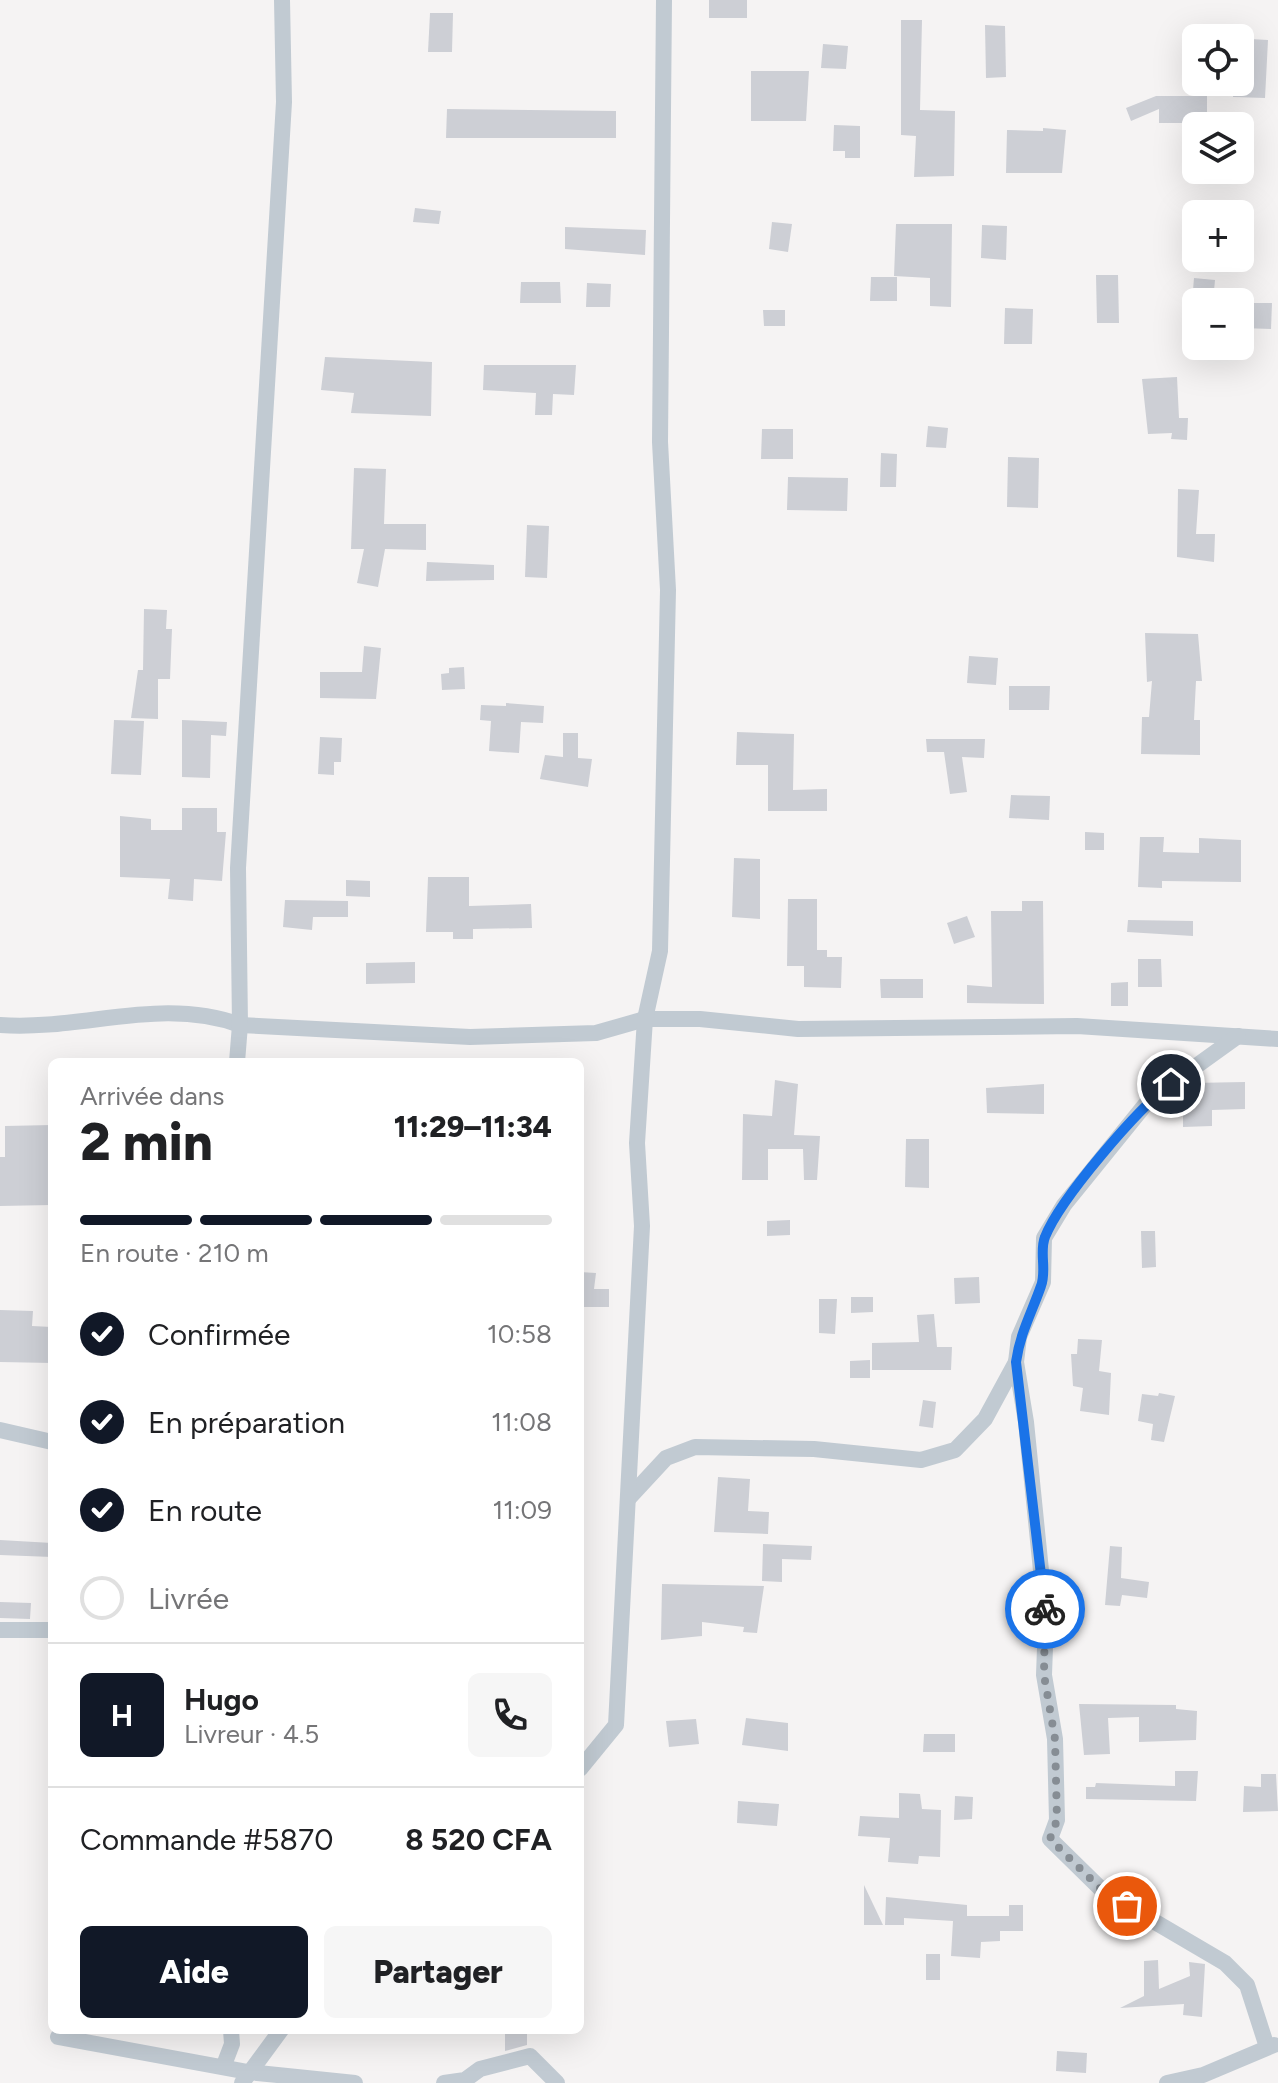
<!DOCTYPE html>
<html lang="fr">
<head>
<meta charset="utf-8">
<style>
  body { margin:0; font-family:Figtree,sans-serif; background:#f6f6f6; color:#202124; height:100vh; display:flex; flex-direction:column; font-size:30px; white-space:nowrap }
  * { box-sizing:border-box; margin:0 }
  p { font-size:26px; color:#757577 }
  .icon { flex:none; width:44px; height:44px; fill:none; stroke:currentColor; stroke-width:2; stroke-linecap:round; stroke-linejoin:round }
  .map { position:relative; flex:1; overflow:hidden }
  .drawer { position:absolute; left:48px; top:1058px; width:536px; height:976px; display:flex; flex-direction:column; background:#fff; border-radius:12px; box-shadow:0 8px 32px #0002 }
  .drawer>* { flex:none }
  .controls { position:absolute; left:1182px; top:24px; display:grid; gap:16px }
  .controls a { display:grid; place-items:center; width:72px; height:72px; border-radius:12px; background:#fff; box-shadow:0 8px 32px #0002; font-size:40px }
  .pin { position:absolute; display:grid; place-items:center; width:68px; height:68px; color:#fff; margin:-34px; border:4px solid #fff; border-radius:50%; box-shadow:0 2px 8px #0007 }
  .courier { position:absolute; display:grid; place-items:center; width:80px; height:80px; margin:-40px; border:6px solid #1a73e8; border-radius:50%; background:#fff; color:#222; box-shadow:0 2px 10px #0007 }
  .head em { font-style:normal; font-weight:800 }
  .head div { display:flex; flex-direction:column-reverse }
  .head { display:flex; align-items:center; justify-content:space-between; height:136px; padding:0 32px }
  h1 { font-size:52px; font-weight:800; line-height:60px }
  .bar { display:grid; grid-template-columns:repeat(4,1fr); gap:12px 8px; align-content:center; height:96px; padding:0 32px }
  .bar i { height:10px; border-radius:6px; background:#e0e0e0 }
  .bar .on { background:#111827 }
  .bar p { grid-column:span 4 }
  .line { display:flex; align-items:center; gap:20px; padding:0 32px; border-top:2px solid #e0e0e0 }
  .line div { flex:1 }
  .round { display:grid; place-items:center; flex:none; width:84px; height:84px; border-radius:12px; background:#f6f6f6 }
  ol { padding:0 32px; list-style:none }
  li { display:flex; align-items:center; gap:24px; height:88px }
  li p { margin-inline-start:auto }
  li .icon { padding:8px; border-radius:50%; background:#111827; color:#fff; stroke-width:4 }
  li:last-child { color:#757577 }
  li i { width:44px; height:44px; border:4px solid #e0e0e0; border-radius:50% }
  .primary-button { display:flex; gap:16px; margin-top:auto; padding:16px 32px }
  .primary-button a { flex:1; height:92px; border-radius:12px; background:#111827; color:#fff; font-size:32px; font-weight:800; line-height:92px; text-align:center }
  .primary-button a+a { background:#f6f6f6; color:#202124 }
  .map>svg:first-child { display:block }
  .building { fill:#cdcfd5 }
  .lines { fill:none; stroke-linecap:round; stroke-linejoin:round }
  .minor { stroke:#c1cad2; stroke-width:16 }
  .done { stroke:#868d94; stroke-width:8; stroke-dasharray:0 14.4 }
  .route { stroke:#1a73e8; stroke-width:10 }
</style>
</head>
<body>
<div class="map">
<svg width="1278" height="2083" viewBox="0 0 1278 2083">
  <rect width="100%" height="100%" fill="#f5f3f3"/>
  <g class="building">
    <rect x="709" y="0" width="38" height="18"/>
    <path d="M430,13H453L452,52H428Z"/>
    <path d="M901,20H922L920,110L955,111L954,176L914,177L916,136L901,135Z"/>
    <path d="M985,25L1005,26L1006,77L986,78Z"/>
    <path d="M1250,39L1268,40L1265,98L1233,97L1234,82L1249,79Z"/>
    <path d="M823,44L848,46L846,69L821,68Z"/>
    <path d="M751,71H809L806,121H751Z"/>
    <path d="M1156,96H1207V123H1159V109L1131,121L1126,108Z"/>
    <path d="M447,109L616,111V138H446Z"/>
    <path d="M834,125L860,126V158H845V151H833Z"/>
    <path d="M1043,128L1066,130L1062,173H1006L1007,130L1043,131Z"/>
    <path d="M415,208L441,211L439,224L413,222Z"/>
    <path d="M772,222L792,224L788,252L769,249Z"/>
    <path d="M896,224H952L951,307L930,306V278L894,276Z"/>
    <path d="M982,225L1007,226L1006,260L981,258Z"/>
    <path d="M565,227L646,230L645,255L565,249Z"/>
    <path d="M1096,275H1118L1119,323H1097Z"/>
    <path d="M871,277H897V301H870Z"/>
    <path d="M1194,278L1215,280L1213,302H1192Z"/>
    <path d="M521,282H560L561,303H520Z"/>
    <path d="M587,283L611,284L610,307H586Z"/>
    <path d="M1242,303H1272L1271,329L1242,328Z"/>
    <path d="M1005,308L1033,309L1032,344H1004Z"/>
    <path d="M763,310H785V326H764Z"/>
    <path d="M325,357L432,362L431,416L351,413L354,393L321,390Z"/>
    <path d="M484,365H576L574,395L553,394L552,415H535L536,393L483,390Z"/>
    <path d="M1177,377L1179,418H1188L1187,440L1171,439L1172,433L1148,434L1142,379Z"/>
    <path d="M928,426L948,428L946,448L926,447Z"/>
    <path d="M762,429H793V459H761Z"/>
    <path d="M881,453L897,454L896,487H880Z"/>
    <path d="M1008,457L1039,458L1038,508L1007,507Z"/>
    <path d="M354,468L386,469L384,524H426V550L385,549L378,587L357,583L364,549H351Z"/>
    <path d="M788,477L848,478L847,511L787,510Z"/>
    <path d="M1178,489L1199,490L1196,534H1215L1214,562L1177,557Z"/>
    <path d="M527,525L549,526L547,578L525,577Z"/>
    <path d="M427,562L494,565V580L426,581Z"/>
    <path d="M144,609L167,610L166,629H172L170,679H158V719L131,718L138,670H143Z"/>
    <path d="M1145,633L1198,634L1202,681H1196L1194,720H1200V755L1141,754L1142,717H1149L1152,681L1147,682Z"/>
    <path d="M364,646L381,648L376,699L320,698V672H362Z"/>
    <path d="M969,656L998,658L996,685L967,683Z"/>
    <path d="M464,667L465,689L442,690L441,674L449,673V668Z"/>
    <path d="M1009,686H1050L1049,710H1009Z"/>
    <path d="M506,703L544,706L543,723L521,722L519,753L489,751L491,721L480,720L481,705L506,706Z"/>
    <path d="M114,720L144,721L141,775L111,774Z"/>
    <path d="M182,720L227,722L226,736L211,735L210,778L182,777Z"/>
    <path d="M737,732L794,734L793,790L827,789V811H768V765H736Z"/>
    <path d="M563,733H578V758L592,759L588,787L540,779L545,755L563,757Z"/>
    <path d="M320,737L342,738L341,762H334V775L318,774Z"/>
    <path d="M926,739H985L984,758L962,757L967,792L950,794L944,752H927Z"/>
    <path d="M1011,795L1050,796L1049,820L1009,818Z"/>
    <path d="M182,808H217V832H226L222,881L194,879L193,901L168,899L170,879L120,877V816L151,819V830H182Z"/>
    <path d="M1085,832L1104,833V850H1085Z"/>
    <path d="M1140,837H1164L1163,852L1199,853V838L1241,840V882L1162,881V888L1138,887Z"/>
    <path d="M734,858L760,859V919L732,917Z"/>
    <path d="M428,877H469V906L531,904L532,928L473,929V939H453V932H426Z"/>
    <path d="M346,880L370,881V897L346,896Z"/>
    <path d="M788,899H817V950H827V957H842L841,988L804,987V966H787Z"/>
    <path d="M285,900L348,901V917H313L312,930L283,927Z"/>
    <path d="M1022,901H1043L1044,1004L967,1003V985L992,987L991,911H1022Z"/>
    <path d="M967,916L975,937L954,944L947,923Z"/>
    <path d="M1128,920L1193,921V936L1127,932Z"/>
    <path d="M1138,959H1161L1162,987H1138Z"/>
    <path d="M415,962V983L366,984V963Z"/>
    <path d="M880,979H923V998H881Z"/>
    <path d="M1128,982V1006H1111V983Z"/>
    <path d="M775,1080L798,1084L794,1135L820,1136L817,1180H804L803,1149H768V1180H742L743,1114L772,1116Z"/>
    <path d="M1245,1082V1109L1212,1110V1126L1183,1127V1089L1192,1083Z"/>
    <path d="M1044,1084V1114L987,1113L986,1088Z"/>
    <path d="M52,1125L51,1205L0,1206V1157H5V1126Z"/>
    <path d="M906,1139H929V1188L905,1187Z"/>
    <path d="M790,1220V1235L767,1236V1221Z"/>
    <path d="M1141,1231H1155L1156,1267L1142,1268Z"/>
    <path d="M580,1272L596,1273L594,1289H609V1307H580Z"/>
    <path d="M979,1277L980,1303L955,1304L954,1278Z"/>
    <path d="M851,1297H873V1312L851,1313Z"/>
    <path d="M819,1299H837L835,1334L819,1333Z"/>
    <path d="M0,1310L33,1311L32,1326L52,1327V1363L0,1362Z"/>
    <path d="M934,1314L937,1347H952L951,1370H872V1343L919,1342L917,1315Z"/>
    <path d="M1078,1339L1102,1340L1099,1371L1111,1373L1109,1415L1080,1411L1083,1388L1073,1386L1071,1354H1077Z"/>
    <path d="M870,1360V1378H850V1361Z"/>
    <path d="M1159,1393L1175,1396L1164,1442L1151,1440L1153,1424L1138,1421L1142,1394L1158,1396Z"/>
    <path d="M923,1400L936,1402L933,1428L919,1426Z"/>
    <path d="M718,1477L750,1479L748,1511L769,1512L768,1534L714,1532Z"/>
    <path d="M0,1540L52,1543V1557L0,1555Z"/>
    <path d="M763,1544L812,1546L811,1560L782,1559V1582L762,1581Z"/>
    <path d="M1110,1546L1122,1547L1121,1578L1149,1582L1147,1598L1122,1595L1120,1606L1105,1605Z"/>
    <path d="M662,1584L764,1586L757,1633L743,1632L744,1627L702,1622V1636L661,1640Z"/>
    <path d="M0,1602L31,1603L30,1619L0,1618Z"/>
    <path d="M1079,1704L1176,1705V1709L1197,1711L1196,1740L1139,1742V1717L1108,1718L1110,1754L1084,1755Z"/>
    <path d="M746,1718L788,1723V1751L742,1745Z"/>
    <path d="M696,1719L699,1744L669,1747L666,1721Z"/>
    <path d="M924,1734H955V1752H923Z"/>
    <path d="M1175,1771H1198L1196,1801L1086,1799V1787H1095L1096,1783L1175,1786Z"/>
    <path d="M1261,1774H1276L1278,1811L1243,1812L1244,1786L1261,1787Z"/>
    <path d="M899,1793L920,1794L922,1809L941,1810L940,1857L919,1856L918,1864L888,1862L890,1838L858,1836L860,1816L899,1818Z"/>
    <path d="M955,1796L973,1797L972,1819L954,1820Z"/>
    <path d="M738,1801L779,1804L777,1826L737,1823Z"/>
    <path d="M864,1885L883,1925H864Z"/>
    <path d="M886,1897L967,1905V1916H1009V1905H1023V1931H1000V1941L981,1942L980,1958L951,1956L953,1921L904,1918V1925H885Z"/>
    <rect x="926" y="1954" width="14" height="26"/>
    <path d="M1158,1960L1159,1989L1190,1976L1189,1962L1205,1964L1202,2017L1183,2015L1184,2004L1120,2008L1144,1996V1961Z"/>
    <path d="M505,2030H527V2045L505,2051Z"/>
    <path d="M1057,2051L1087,2053L1086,2073L1056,2071Z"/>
  </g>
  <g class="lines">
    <g class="minor">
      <path d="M0,1025C82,1031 161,996 240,1025L470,1037L596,1033L645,1019H700L798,1029L1077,1026L1278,1039"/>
      <path d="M1238,1036L1149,1100L1064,1205L1044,1238L1043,1282L1019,1337L1016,1362L1026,1422L1046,1620L1044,1675L1055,1739L1057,1820L1050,1839L1104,1892L1225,1963L1247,1985L1267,2047"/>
      <path d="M237,1062L240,1025L238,868L284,102L282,0"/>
      <path d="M0,1430L52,1442"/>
      <path d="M628,1499L666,1458L695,1447L814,1449L921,1460L955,1450L985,1419L1016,1362"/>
      <path d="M0,1630H52"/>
      <path d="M580,1769L616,1725L642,1226L637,1143L645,1019L660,951L668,590L660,442L664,0"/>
      <path d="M58,2037L248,2072L355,2083"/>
      <path d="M224,2065L232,2044L231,2030"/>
      <path d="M242,2083L281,2030"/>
      <path d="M444,2083L465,2080L480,2069L530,2056L557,2083"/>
      <path d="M1167,2083L1203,2075L1274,2045"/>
    </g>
  </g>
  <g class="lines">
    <path class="done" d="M1045,1609L1044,1675L1055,1739L1057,1820L1050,1839L1104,1892L1127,1906"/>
    <path class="route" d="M1045,1609L1016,1362C1020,1333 1032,1312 1041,1286C1047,1271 1039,1251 1045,1237C1060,1199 1138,1108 1171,1084"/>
  </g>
</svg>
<div class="controls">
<a><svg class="icon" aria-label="locate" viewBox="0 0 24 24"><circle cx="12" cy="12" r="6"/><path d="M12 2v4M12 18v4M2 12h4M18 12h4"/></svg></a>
<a><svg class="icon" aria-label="layers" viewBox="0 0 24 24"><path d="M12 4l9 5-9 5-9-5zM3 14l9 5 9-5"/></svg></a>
<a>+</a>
<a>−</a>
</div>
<div class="pin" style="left:1127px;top:1906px;background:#ea580c"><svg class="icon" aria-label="bag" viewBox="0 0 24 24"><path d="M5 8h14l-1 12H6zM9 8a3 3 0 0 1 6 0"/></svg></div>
<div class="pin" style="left:1171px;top:1084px;background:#1f2937"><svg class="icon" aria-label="home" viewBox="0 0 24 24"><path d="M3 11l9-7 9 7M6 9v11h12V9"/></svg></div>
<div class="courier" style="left:1045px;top:1609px"><svg class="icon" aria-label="bike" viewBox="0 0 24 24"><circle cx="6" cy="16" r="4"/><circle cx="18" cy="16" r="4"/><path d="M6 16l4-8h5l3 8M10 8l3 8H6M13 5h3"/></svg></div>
<section class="drawer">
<div class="head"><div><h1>2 min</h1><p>Arrivée dans</p></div><em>11:29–11:34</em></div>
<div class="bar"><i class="on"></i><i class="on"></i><i class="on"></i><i></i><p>En route · 210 m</p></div>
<ol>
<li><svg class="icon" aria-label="check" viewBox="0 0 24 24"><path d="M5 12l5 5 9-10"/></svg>Confirmée<p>10:58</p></li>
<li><svg class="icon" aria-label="check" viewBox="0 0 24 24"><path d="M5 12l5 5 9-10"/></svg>En préparation<p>11:08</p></li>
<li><svg class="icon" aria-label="check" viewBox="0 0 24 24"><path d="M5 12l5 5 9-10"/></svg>En route<p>11:09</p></li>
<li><i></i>Livrée</li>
</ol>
<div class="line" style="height:144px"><b class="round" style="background:#111827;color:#fff">H</b><div><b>Hugo</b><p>Livreur · 4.5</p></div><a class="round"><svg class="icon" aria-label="phone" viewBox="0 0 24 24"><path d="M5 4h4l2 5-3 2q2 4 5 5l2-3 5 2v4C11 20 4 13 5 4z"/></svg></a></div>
<div class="line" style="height:104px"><div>Commande #5870</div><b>8 520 CFA</b></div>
<div class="primary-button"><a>Aide</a><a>Partager</a></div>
</section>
</div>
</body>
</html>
